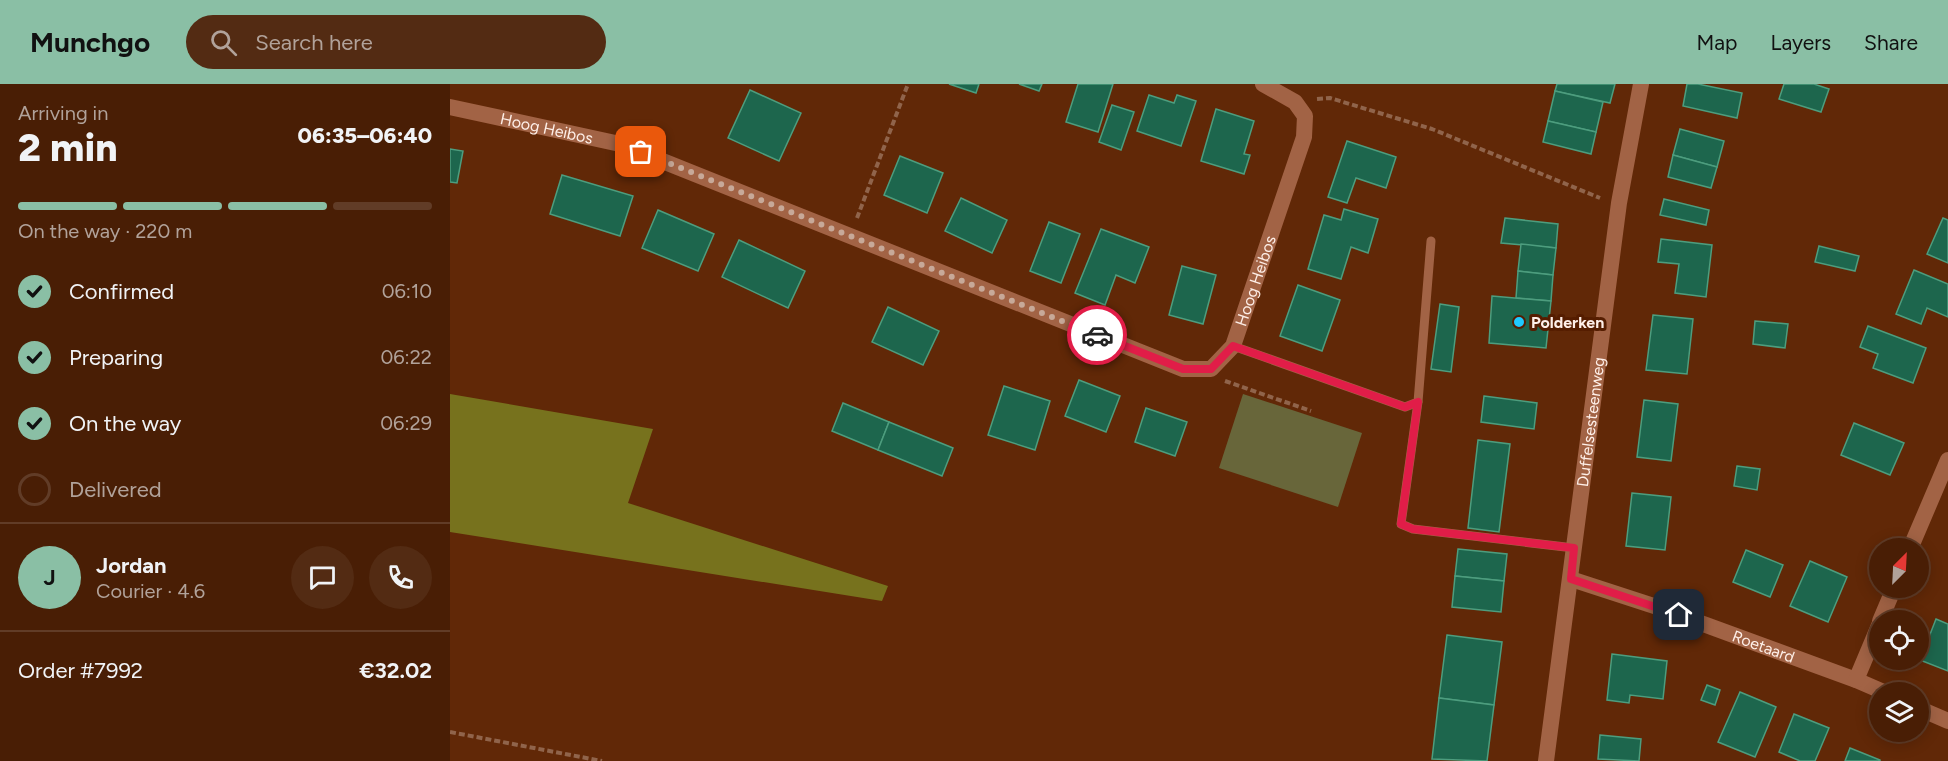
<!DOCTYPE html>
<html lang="en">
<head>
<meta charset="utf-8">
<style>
  body { margin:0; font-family:Figtree,sans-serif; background:#532b13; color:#f1f3f6; height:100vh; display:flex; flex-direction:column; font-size:22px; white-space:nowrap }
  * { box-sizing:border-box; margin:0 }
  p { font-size:20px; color:#b1a29a }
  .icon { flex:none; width:33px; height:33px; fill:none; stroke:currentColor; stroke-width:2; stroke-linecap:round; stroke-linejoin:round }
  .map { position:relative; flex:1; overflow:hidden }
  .drawer { display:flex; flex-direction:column; background:#491e05; width:450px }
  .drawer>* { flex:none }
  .needle { width:39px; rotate:24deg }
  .controls { position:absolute; left:1419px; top:454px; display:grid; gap:12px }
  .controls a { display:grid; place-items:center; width:60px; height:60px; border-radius:50%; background:#491e05; box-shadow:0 3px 15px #0003,0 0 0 2px #613c27; font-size:30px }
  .pin { position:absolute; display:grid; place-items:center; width:51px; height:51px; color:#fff; margin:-26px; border-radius:12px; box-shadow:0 3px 9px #0006 }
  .courier { position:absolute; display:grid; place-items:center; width:60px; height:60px; margin:-30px; border:4px solid #e11d48; border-radius:50%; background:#fff; color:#222; box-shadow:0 2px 8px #0007 }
  .summary em { font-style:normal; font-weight:800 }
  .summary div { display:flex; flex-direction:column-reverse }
  .summary { display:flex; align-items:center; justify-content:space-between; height:102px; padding:0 18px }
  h1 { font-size:39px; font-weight:800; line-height:45px }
  .bar { display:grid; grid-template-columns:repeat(4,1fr); gap:9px 6px; align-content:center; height:72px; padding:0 18px }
  .bar i { height:8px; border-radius:4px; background:#613c27 }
  .bar .on { background:#8abfa5 }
  .bar p { grid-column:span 4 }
  .line { display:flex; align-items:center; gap:15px; padding:0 18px; border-top:2px solid #613c27 }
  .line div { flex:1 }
  .round { display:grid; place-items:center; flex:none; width:63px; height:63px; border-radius:32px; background:#532b13 }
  ol { padding:0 18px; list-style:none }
  li { display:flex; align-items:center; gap:18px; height:66px }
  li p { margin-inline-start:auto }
  li .icon { padding:6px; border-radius:50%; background:#8abfa5; color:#111; stroke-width:4 }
  li:last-child { color:#b1a29a }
  li i { width:33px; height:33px; border:3px solid #613c27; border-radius:50% }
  header { display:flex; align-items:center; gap:36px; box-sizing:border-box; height:84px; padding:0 30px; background:#8abfa5; color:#111 }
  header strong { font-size:28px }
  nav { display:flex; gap:33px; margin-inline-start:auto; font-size:21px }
  .search { width:420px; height:54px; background:#532b13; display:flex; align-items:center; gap:15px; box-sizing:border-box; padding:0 21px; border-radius:33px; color:#b1a29a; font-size:22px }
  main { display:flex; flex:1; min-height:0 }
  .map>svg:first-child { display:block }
  .green { fill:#68663a }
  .forest { fill:#77721d }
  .building { fill:#1d664d; stroke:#4d9d7e; stroke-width:1.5 }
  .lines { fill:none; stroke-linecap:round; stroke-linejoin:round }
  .path { stroke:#90644b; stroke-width:4; stroke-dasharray:6 3; stroke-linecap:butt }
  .service { stroke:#a26345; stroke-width:9 }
  .minor { stroke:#a26345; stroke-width:16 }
  .tertiary { stroke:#a26345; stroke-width:16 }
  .done { stroke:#c7a999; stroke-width:6; stroke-dasharray:0 10.8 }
  .route { stroke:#e11d48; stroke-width:8 }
  .poi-dot { fill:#20c9fd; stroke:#551d00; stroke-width:2 }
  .labels { text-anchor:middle; stroke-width:6; stroke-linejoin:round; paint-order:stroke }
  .street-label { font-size:16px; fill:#feefe8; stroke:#551d00 }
  .poi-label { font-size:16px; font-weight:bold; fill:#feefe8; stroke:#551d00; text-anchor:start }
</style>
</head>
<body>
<header>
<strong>Munchgo</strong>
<div class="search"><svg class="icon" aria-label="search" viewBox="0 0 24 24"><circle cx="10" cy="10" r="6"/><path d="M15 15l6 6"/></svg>Search here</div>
<nav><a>Map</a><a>Layers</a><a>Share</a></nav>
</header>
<main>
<section class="drawer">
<div class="summary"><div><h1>2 min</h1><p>Arriving in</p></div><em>06:35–06:40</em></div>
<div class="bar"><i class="on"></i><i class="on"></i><i class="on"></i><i></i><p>On the way · 220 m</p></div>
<ol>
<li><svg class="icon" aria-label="check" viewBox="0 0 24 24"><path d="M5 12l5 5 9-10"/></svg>Confirmed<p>06:10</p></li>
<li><svg class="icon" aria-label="check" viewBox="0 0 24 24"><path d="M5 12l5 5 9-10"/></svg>Preparing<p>06:22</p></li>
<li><svg class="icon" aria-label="check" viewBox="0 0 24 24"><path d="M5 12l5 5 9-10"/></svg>On the way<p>06:29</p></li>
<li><i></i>Delivered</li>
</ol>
<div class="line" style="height:108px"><b class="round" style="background:#8abfa5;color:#111">J</b><div><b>Jordan</b><p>Courier · 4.6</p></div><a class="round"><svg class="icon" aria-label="chat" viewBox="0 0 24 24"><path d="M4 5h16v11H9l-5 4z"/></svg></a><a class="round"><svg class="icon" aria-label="phone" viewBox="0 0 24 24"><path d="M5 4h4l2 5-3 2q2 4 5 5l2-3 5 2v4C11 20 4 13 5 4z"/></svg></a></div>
<div class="line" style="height:78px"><div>Order #7992</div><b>€32.02</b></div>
</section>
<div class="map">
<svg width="1498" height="677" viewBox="0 0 1498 677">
  <rect width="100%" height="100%" fill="#612807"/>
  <path class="green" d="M793,310L912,349L888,423L769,384Z"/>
  <path class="forest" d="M0,310L203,345L178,419L438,502L432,517L0,448Z"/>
  <g class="building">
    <path d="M499,0H529L526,9Z"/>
    <path d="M569,0H592L589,7Z"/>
    <path d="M628,0H663L648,48L616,38Z"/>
    <path d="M1107,0H1165L1160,19L1105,7Z"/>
    <path d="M1237,0H1248L1292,9L1287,34L1233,22Z"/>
    <path d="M1334,0H1364L1379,5L1371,28L1329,15Z"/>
    <path d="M300,6L351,29L329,77L278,54Z"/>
    <path d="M1105,7L1153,18L1146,48L1098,37Z"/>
    <path d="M699,11L724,19L727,11L746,17L731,62L687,47Z"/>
    <path d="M662,21L684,28L671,66L649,58Z"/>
    <path d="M766,25L804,37L794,70L800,71L794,90L751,77Z"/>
    <path d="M1098,37L1146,48L1141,70L1093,58Z"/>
    <path d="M1230,45L1274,57L1267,83L1223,71Z"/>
    <path d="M897,57L946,73L936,104L906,94L897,119L878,113Z"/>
    <path d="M0,65L13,67L7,99L0,98Z"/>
    <path d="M1223,71L1267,83L1261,104L1218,93Z"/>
    <path d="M450,72L493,89L477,129L434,111Z"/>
    <path d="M112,91L183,112L170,152L100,130Z"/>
    <path d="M511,114L557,136L542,169L495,147Z"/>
    <path d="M1214,115L1259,126L1256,141L1210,131Z"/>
    <path d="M894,125L928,135L918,169L901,163L891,195L858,185L874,131L891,136Z"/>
    <path d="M208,126L264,150L248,187L192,164Z"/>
    <path d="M1055,134L1108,140L1106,164L1051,159Z"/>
    <path d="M1493,134L1498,136V179L1477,170Z"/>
    <path d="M599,138L630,150L611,199L580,187Z"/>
    <path d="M651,145L699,163L685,199L666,191L655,221L625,209Z"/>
    <path d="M1211,155L1262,161L1256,213L1225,209L1229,180L1208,178Z"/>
    <path d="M289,156L355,187L338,224L272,193Z"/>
    <path d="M1071,160L1106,164L1103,191L1068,187Z"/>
    <path d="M1369,162L1409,172L1405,187L1365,178Z"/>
    <path d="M732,182L766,191L753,240L719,231Z"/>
    <path d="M1464,186L1498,200V233L1477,224L1471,240L1446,230Z"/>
    <path d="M1068,187L1103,191L1101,217L1066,214Z"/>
    <path d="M848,201L890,216L872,267L830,252Z"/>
    <path d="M1042,212L1101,217L1096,264L1039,259Z"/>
    <path d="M990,220L1009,223L1001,288L981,285Z"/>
    <path d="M438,223L489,247L473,281L422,258Z"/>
    <path d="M1203,231L1243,235L1237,290L1196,286Z"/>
    <path d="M1305,237L1338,240L1335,264L1303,260Z"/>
    <path d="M1418,242L1476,264L1463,299L1423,284L1428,270L1410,263Z"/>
    <path d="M629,296L670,312L656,348L615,332Z"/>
    <path d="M554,302L600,317L585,366L538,351Z"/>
    <path d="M1034,312L1087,319L1084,345L1031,338Z"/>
    <path d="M1194,316L1228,320L1221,377L1187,373Z"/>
    <path d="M393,319L439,338L428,366L382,347Z"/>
    <path d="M696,324L737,338L725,372L685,358Z"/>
    <path d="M439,338L503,364L492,392L428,366Z"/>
    <path d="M1404,339L1454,359L1440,391L1391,371Z"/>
    <path d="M1028,356L1060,360L1049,448L1018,444Z"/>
    <path d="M1287,382L1310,385L1307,406L1284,402Z"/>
    <path d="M1182,409L1221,413L1215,466L1176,462Z"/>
    <path d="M1008,465L1057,470L1054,497L1005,492Z"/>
    <path d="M1296,466L1333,481L1320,513L1283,498Z"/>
    <path d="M1360,477L1397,493L1378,538L1340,522Z"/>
    <path d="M1005,492L1054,497L1051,528L1002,523Z"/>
    <path d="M1486,535L1498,540V587L1470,576Z"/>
    <path d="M997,551L1052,558L1044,621L989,614Z"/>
    <path d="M1162,570L1217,577L1213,615L1180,611L1179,619L1157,616Z"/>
    <path d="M1257,601L1270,606L1265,621L1251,616Z"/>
    <path d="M1290,608L1326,623L1305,673L1268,658Z"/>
    <path d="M989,614L1044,621L1037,677L982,675Z"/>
    <path d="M1344,630L1379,644L1365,677H1350L1329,668Z"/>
    <path d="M1150,651L1191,655L1189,677L1148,675Z"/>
    <path d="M1400,664L1430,676V677H1395Z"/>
  </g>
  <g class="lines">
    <g class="path">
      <path d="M867,15L880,14L982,45L1150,114"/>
      <path d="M407,134L458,0"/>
      <path d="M775,297L861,327"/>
      <path d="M0,648L152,677"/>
    </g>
    <g class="service">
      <path d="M783,262L955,323L968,318L981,157"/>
      <path d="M968,318L951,440L963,445L1124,464"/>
    </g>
    <g class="minor">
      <path id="s1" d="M0,23L170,60L733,285H761L783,262L854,53L855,32L845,18L813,0"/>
      <path d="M1460,465L1498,376"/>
      <path id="s2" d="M1121,495L1207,523L1406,596L1436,609"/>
      <path d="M1430,537L1444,504"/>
      <path d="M1406,596L1430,539"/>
      <path d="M1468,624L1498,637"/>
    </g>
    <path class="tertiary" id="s3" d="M1096,677L1169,119L1191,0"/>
  </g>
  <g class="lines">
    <path class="done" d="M191,68L647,251"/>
    <path class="route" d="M647,251L733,285H761L783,262L955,323L968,318L951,440L963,445L1124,464L1121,495L1229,531"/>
  </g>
  <circle class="poi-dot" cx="1069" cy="238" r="6"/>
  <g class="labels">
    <g class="street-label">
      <text dy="6" stroke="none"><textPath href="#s1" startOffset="99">Hoog Heibos</textPath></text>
      <text dy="6" stroke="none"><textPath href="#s1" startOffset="909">Hoog Heibos</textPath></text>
      <text dy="6" stroke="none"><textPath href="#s3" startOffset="342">Duffelsesteenweg</textPath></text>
      <text dy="6" stroke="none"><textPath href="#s2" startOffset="204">Roetaard</textPath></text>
    </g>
    <g class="poi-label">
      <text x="1081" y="244">Polderken</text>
    </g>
  </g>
</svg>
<div class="controls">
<a><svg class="needle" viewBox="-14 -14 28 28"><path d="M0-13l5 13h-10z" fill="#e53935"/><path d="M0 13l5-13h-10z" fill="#b1a29a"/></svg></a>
<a><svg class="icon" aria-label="locate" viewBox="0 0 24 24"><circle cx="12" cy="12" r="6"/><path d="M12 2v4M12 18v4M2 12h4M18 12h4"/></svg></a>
<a><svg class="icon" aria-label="layers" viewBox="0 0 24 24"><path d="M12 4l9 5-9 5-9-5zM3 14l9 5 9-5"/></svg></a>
</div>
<div class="pin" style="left:191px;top:68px;background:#ea580c"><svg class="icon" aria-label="bag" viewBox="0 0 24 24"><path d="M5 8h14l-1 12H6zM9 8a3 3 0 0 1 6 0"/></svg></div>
<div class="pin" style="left:1229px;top:531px;background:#1f2937"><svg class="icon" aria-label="home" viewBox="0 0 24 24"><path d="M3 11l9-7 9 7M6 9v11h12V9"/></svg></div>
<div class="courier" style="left:647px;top:251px"><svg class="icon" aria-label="car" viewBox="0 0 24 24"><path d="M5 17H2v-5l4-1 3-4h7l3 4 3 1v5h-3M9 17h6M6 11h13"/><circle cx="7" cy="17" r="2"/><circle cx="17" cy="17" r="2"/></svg></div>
</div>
</main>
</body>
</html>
